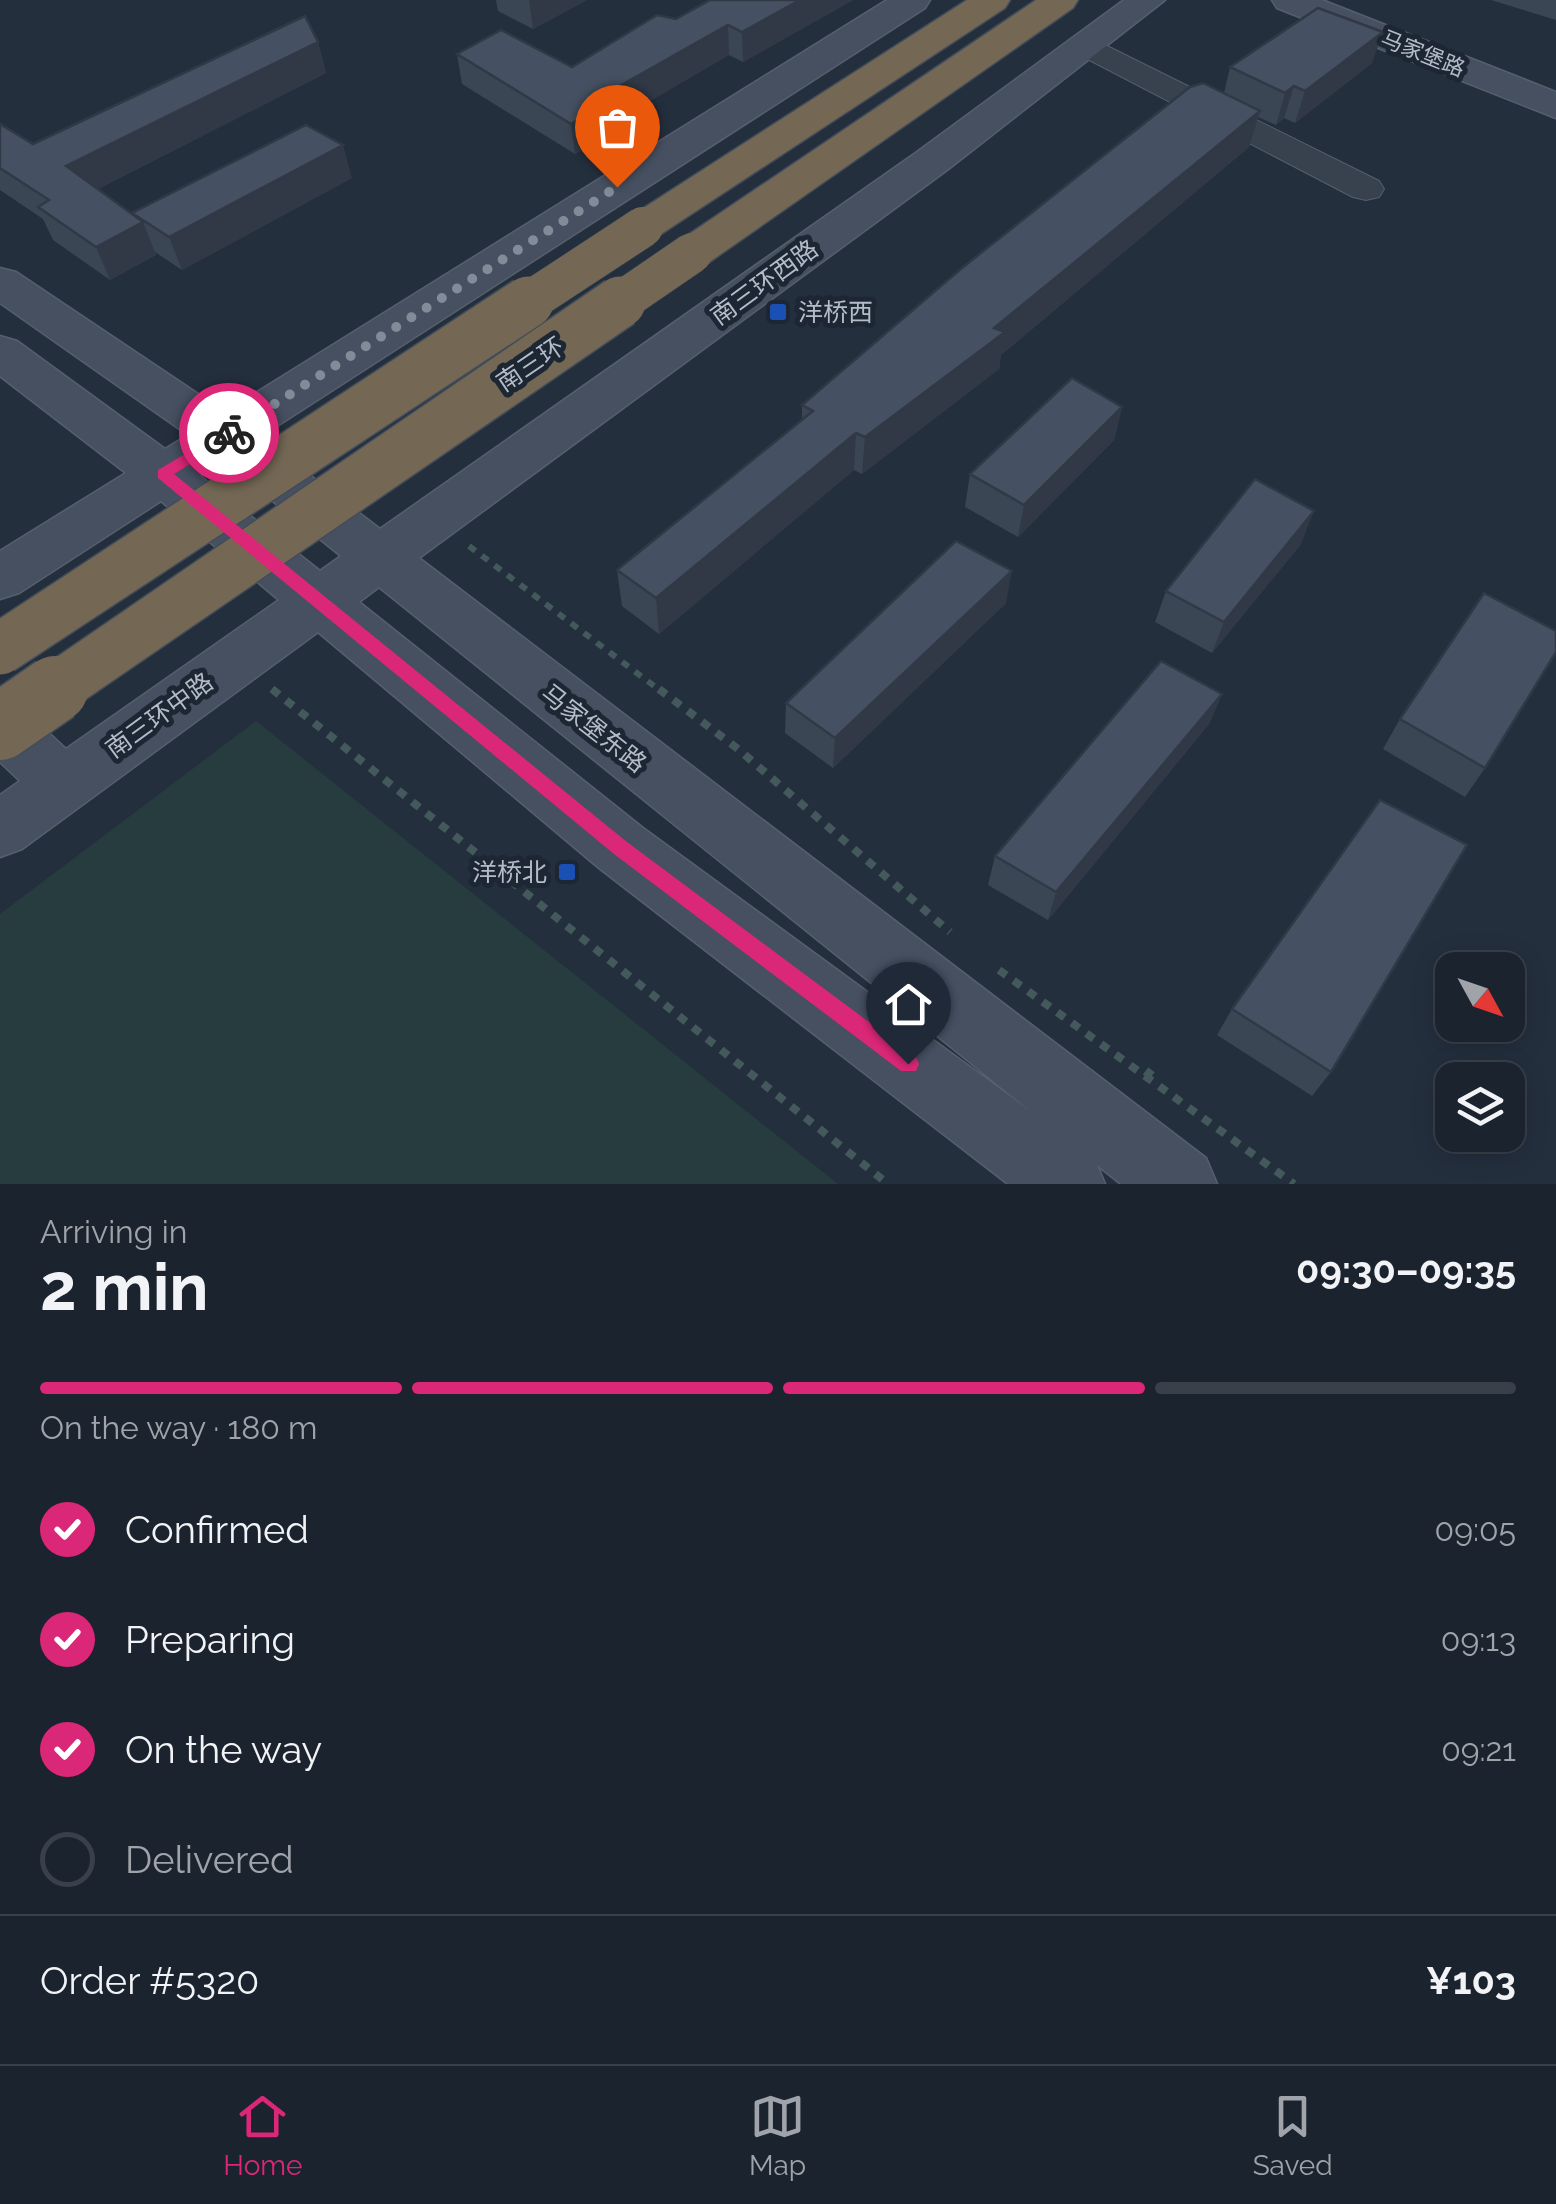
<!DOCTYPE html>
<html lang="en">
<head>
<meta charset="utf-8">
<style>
  body { margin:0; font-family:Raleway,"Noto Sans SC",sans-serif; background:#242b36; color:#f1f3f6; height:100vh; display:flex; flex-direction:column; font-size:38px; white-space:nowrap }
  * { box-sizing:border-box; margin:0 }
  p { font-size:32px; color:#a0a4aa }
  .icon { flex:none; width:55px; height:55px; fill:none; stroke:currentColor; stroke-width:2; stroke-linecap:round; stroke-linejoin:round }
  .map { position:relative; height:1184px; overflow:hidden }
  .side { display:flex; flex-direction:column; background:#1b232e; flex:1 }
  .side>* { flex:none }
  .needle { width:65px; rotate:130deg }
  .buttons { position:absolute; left:1435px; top:952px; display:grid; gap:20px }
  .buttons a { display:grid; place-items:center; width:90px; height:90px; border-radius:20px; background:#1b232e; box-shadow:0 5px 25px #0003,0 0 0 2px #39404a; font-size:50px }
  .pin { position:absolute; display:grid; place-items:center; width:85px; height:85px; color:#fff; margin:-102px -42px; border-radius:50% 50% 50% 0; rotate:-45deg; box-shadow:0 0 10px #0007 }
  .pin .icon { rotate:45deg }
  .courier { position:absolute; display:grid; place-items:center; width:100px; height:100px; margin:-50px; border:8px solid #db2777; border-radius:50%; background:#fff; color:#222; box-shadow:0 2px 12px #0007 }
  .head em { font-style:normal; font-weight:700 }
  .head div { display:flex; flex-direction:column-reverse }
  .head { display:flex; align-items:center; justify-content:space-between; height:170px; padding:0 40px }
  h1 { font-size:65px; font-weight:700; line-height:75px }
  .bar { display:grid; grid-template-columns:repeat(4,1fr); gap:15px 10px; align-content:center; height:120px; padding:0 40px }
  .bar i { height:12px; border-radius:8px; background:#39404a }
  .bar .selected { background:#db2777 }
  .bar p { grid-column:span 4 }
  .line { display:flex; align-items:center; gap:25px; padding:0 40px; border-top:2px solid #39404a }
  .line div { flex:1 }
  ol { padding:0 40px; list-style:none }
  li { display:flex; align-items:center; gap:30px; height:110px }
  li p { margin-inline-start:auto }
  li .icon { padding:10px; border-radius:50%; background:#db2777; color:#fff; stroke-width:4 }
  li:last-child { color:#a0a4aa }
  li i { width:55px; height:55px; border:5px solid #39404a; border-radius:50% }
  .tab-bar { display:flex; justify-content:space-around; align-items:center; height:140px; border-top:2px solid #39404a; background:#1b232e; font-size:28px; color:#a0a4aa }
  .tab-bar a { display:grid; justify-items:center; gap:5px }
  .tab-bar .selected { color:#db2777 }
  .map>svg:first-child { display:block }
  .green { fill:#263c3f }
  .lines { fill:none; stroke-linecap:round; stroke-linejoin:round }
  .street-casing { stroke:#565f6c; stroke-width:2 }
  .secondary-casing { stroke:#565f6c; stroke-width:3 }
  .highway-casing { stroke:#434c59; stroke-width:3 }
  .path-far1 { stroke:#44595c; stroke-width:6; stroke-dasharray:8 8; stroke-linecap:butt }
  .path { stroke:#44595c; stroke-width:8; stroke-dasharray:9 9; stroke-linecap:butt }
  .street { fill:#38414e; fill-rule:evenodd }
  .secondary { fill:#465061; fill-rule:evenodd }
  .highway { fill:#746855; fill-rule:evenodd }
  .highway-bridge-far2-casing { stroke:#434c59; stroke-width:41; stroke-linecap:butt }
  .highway-bridge-far1-casing { stroke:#434c59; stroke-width:54; stroke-linecap:butt }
  .highway-bridge-casing { stroke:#434c59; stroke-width:69; stroke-linecap:butt }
  .highway-bridge-far2 { stroke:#746855; stroke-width:40 }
  .highway-bridge-far1 { stroke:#746855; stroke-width:51 }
  .highway-bridge { stroke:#746855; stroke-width:66 }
  .wall { fill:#3b4654 }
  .shaded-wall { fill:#303945 }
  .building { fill:#455162; stroke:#303945; stroke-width:2.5 }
  .route { fill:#db2777 }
  .done { stroke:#828b98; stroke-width:10; stroke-dasharray:0 18 }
  .transit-dot { fill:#1a4fb4; stroke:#1d2633; stroke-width:4 }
  .labels { text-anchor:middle; stroke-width:10; stroke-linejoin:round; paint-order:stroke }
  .far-street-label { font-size:22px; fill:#b4bcc9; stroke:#1d2633 }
  .street-label { font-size:25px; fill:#b4bcc9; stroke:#1d2633 }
  .poi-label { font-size:25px; fill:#b4bcc9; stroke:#1d2633; text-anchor:start }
</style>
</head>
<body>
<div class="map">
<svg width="1556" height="1184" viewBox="0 0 1556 1184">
  <rect width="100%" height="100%" fill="#242f3e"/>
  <path class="green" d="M256,721L838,1184H0V914Z"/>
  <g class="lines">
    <defs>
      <path id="street" d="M1087,36L1379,181L1384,189L1379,197L1366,200L1353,197L1076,53L1071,46L1076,39Z"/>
      <g id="secondary">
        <path d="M887,0H930L925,8L260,437L380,529L917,152L1124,0H1165L947,170L419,558L1206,1158L1217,1184H1121L1097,1165L1105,1184H1008L599,868L318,632L22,849L0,857V795L20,781L0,762V700L21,707L66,749L279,600L161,501L19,593L0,599V551L126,473L0,376V336L17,341L165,449L188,435L0,303V268L16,272L225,412ZM223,461L341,556L320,571L200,476ZM379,587L1033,1113L643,828L359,602Z"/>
        <path d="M1272,0H1322L1556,92V118L1277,8Z"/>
      </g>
      <g id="highway">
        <path d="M967,0H1010L1005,8L658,236L643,240L628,236L621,227L628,218Z"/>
        <path d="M1036,0H1078L1073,8L708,263L692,266L676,263L670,253L676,243Z"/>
      </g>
    </defs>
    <use href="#street" class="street-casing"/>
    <use href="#secondary" class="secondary-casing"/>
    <use href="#highway" class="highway-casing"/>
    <g class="path-far1">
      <path d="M469,546L662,692"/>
      <path d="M272,689L276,692"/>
    </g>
    <g class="path">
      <path d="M272,689L888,1184"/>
      <path d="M659,689L738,749L950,932"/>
      <path d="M999,970L1294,1184"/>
      <path d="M1146,1077L1156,1064"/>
    </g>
    <use href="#street" class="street"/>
    <use href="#secondary" class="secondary"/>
    <use href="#highway" class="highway"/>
    <defs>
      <g id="highway-bridge-far2">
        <path d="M524,305L643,227"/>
        <path d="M616,305L692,253"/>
      </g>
      <g id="highway-bridge-far1">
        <path d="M0,649L528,302"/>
        <path d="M51,692L620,302"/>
      </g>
      <path id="highway-bridge" d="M0,727L55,689"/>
    </defs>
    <use href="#highway-bridge-far2" class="highway-bridge-far2-casing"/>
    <use href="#highway-bridge-far1" class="highway-bridge-far1-casing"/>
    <use href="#highway-bridge" class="highway-bridge-casing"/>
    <use href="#highway-bridge-far2" class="highway-bridge-far2"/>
    <use href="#highway-bridge-far1" class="highway-bridge-far1"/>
    <use href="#highway-bridge" class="highway-bridge"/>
  </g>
  <g class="wall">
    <path d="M496,0H587L533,29L498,11Z"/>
    <path d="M710,0H853L743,62L729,55L612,123V131L575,154L462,84L457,54L572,67L676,19Z"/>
    <path d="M1491,0H1556V20Z"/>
    <path d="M318,42L326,73L98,189L133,215L352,178L182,270L155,252L156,255L110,280L53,240L43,219L0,190V124L33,144Z"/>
    <path d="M1372,63L1295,123L1284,118L1276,125L1258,117L1249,147L1001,355L999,369L862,474L854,470L659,634L622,606L617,570L802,420V405L1224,93L1230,67Z"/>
    <path d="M1122,407L1114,440L1018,537L965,507L970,474Z"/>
    <path d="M1301,544L1212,653L1155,622L1166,591Z"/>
    <path d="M1006,603L833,768L785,733L786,703Z"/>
    <path d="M1222,694L1209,724L1048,920L988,885L995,856Z"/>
    <path d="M1400,719L1485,768L1465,797L1383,749Z"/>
    <path d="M1232,1009L1331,1072L1312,1096L1217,1035Z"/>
  </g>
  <g class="shaded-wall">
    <path d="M529,0H587L533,29Z"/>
    <path d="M800,0H853L743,62L742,32Z"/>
    <path d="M728,25L729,55L612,123V131L575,154L571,124L600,97Z"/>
    <path d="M1383,32L1372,63L1295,123L1305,91Z"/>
    <path d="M318,42L326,73L80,198L66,166Z"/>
    <path d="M1294,86L1284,118L1276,125L1285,93Z"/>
    <path d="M1260,111L1249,147L1001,355L999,369L862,474L865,437L994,328Z"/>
    <path d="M343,145L352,178L182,270L169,237Z"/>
    <path d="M143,222L156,255L110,280L96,247Z"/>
    <path d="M1122,407L1114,440L1018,537L1024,505Z"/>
    <path d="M856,433L854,470L659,634L656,598Z"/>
    <path d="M1314,511L1301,544L1212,653L1224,622Z"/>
    <path d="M1012,571L1006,603L833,768L835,738Z"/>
    <path d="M1222,694L1209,724L1048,920L1056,892Z"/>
  </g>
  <g class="building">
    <path d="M710,0H800L742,32L728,25L600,97L609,101L571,124L457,54L501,30L572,67L657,15L676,19Z"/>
    <path d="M1318,8L1383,32L1305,91L1294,86L1285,93L1230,67Z"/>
    <path d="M305,16L318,42L66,166L143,222L96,247L38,207L49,200L0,168V124L33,144Z"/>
    <path d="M1203,83L1260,111L994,328L1005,332L865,437L856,433L656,598L617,570L813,411L802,405L962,268L1190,87Z"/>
    <path d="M306,125L343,145L169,237L132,213Z"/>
    <path d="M1072,378L1122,407L1024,505L970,474Z"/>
    <path d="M1255,479L1314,511L1224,622L1166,591Z"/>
    <path d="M956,541L1012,571L835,738L786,703Z"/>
    <path d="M1484,593L1556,631V652L1485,768L1400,719Z"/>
    <path d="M1161,661L1222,694L1056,892L995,856Z"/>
    <path d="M1380,800L1467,845L1331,1072L1232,1009Z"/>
  </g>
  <path class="route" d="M229,428L235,429V436L174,474L627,842L916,1057L919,1064L916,1071H901L614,854L158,478V470Z"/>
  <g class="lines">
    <path class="done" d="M229,433L617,187"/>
  </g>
  <g class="transit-dot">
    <rect x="768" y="302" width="20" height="20" rx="5"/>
    <rect x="557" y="862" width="20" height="20" rx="5"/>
  </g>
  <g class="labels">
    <g class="far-street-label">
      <text transform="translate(1423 53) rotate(22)" y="8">马家堡路</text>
    </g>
    <g class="street-label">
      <text transform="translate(764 282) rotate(-36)" y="9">南三环西路</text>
      <text transform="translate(530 364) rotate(-34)" y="9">南三环</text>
      <text transform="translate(159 715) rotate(-36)" y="9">南三环中路</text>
      <text transform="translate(594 728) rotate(38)" y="9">马家堡东路</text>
    </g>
    <g class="poi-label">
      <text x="798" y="321">洋桥西</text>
      <text x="547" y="881" text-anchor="end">洋桥北</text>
    </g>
  </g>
</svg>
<div class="buttons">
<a><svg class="needle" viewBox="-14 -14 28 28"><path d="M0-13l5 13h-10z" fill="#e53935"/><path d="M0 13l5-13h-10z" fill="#a0a4aa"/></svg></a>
<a><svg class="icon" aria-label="layers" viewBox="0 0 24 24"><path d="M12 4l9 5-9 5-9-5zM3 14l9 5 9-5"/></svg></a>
</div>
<div class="pin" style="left:617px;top:187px;background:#ea580c"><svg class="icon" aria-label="bag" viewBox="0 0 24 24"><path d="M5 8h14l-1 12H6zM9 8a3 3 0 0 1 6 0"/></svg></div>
<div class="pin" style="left:908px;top:1064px;background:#1f2937"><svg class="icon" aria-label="home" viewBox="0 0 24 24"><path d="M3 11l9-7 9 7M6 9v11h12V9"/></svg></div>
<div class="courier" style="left:229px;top:433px"><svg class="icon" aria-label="bike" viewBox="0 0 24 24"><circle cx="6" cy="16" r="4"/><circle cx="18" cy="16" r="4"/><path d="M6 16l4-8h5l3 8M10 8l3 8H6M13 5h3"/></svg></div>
</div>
<section class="side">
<div class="head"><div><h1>2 min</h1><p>Arriving in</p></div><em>09:30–09:35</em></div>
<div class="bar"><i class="selected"></i><i class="selected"></i><i class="selected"></i><i></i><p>On the way · 180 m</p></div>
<ol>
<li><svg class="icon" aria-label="check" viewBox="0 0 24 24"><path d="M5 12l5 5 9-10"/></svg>Confirmed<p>09:05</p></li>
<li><svg class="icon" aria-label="check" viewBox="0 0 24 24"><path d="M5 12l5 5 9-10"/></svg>Preparing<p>09:13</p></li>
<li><svg class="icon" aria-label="check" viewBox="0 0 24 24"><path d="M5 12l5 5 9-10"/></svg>On the way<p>09:21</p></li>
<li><i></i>Delivered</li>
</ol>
<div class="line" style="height:130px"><div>Order #5320</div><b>¥103</b></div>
</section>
<nav class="tab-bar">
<a class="selected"><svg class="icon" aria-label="home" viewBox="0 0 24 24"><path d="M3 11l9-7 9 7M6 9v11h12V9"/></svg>Home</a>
<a><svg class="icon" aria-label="map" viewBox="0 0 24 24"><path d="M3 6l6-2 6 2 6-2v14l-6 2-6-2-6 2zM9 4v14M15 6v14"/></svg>Map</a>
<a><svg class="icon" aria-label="saved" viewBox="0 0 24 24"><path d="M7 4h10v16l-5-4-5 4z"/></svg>Saved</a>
</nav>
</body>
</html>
